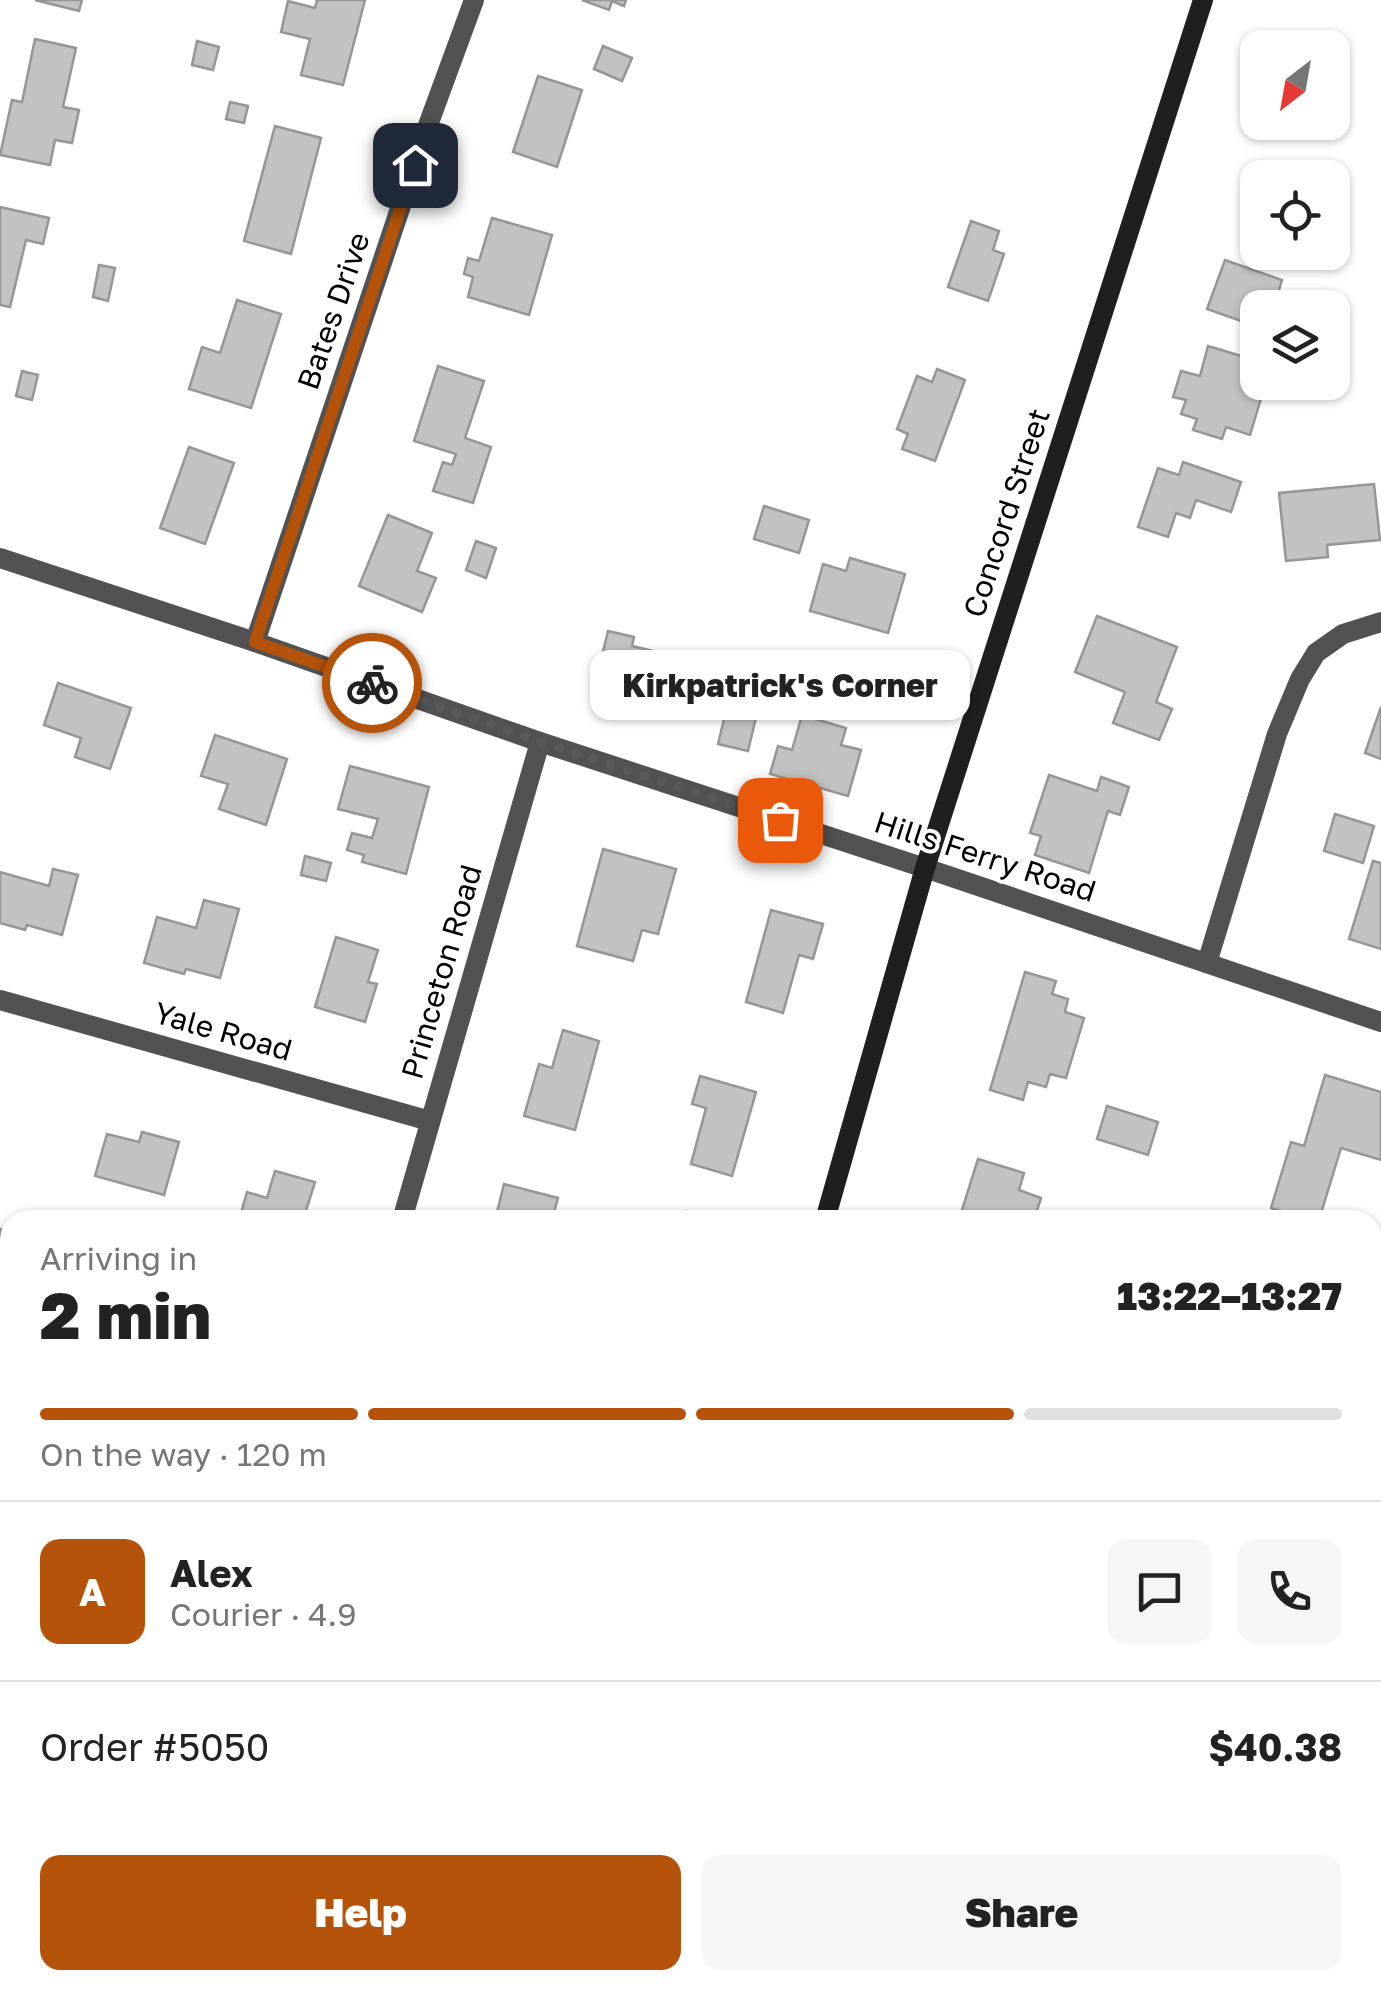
<!DOCTYPE html>
<html lang="en">
<head>
<meta charset="utf-8">
<style>
  body { margin:0; font-family:"Golos Text",sans-serif; background:#f6f6f6; color:#222; height:100vh; display:flex; flex-direction:column; font-size:38px; white-space:nowrap }
  * { box-sizing:border-box; margin:0 }
  p { font-size:32px; color:#767676 }
  .icon { flex:none; width:55px; height:55px; fill:none; stroke:currentColor; stroke-width:2; stroke-linecap:round; stroke-linejoin:round }
  .map { position:relative; flex:1; overflow:hidden }
  .sheet { position:absolute; left:0px; top:1210px; width:1382px; height:780px; display:flex; flex-direction:column; background:#fff; border-radius:30px 30px 0 0; box-shadow:0 2px 8px #0004 }
  .sheet>* { flex:none }
  .needle { width:65px; rotate:211deg }
  .tools { position:absolute; left:1240px; top:30px; display:grid; gap:20px }
  .tools a { display:grid; place-items:center; width:110px; height:110px; border-radius:20px; background:#fff; box-shadow:0 2px 8px #0004; font-size:50px }
  .pin { position:absolute; display:grid; place-items:center; width:85px; height:85px; color:#fff; margin:-42px; border-radius:20px; box-shadow:0 5px 15px #0006 }
  .courier { position:absolute; display:grid; place-items:center; width:100px; height:100px; margin:-50px; border:8px solid #b45309; border-radius:50%; background:#fff; color:#222; box-shadow:0 2px 12px #0007 }
  .bubble { position:absolute; height:70px; border-radius:20px; background:#fff; box-shadow:0 2px 8px #0004; font-size:32px; font-weight:800; line-height:70px; text-align:center }
  .head em { font-style:normal; font-weight:800 }
  .head div { display:flex; flex-direction:column-reverse }
  .head { display:flex; align-items:center; justify-content:space-between; height:170px; padding:0 40px }
  h1 { font-size:65px; font-weight:800; line-height:75px }
  .bar { display:grid; grid-template-columns:repeat(4,1fr); gap:15px 10px; align-content:center; height:120px; padding:0 40px }
  .bar i { height:12px; border-radius:8px; background:#e0e0e0 }
  .bar .selected { background:#b45309 }
  .bar p { grid-column:span 4 }
  .line { display:flex; align-items:center; gap:25px; padding:0 40px; border-top:2px solid #e0e0e0 }
  .line div { flex:1 }
  .round { display:grid; place-items:center; flex:none; width:105px; height:105px; border-radius:20px; background:#f6f6f6 }
  .action { display:flex; gap:20px; margin-top:auto; padding:20px 40px }
  .action a { flex:1; height:115px; border-radius:20px; background:#b45309; color:#fff; font-size:40px; font-weight:800; line-height:115px; text-align:center }
  .action a+a { background:#f6f6f6; color:#222 }
  .map>svg:first-child { display:block }
  .building { fill:#c2c2c2; stroke:#969696; stroke-width:2.5 }
  .lines { fill:none; stroke-linecap:round; stroke-linejoin:round }
  .street { stroke:#525252; stroke-width:20 }
  .secondary { stroke:#1f1f1f; stroke-width:20 }
  .done { stroke:#595959; stroke-width:10; stroke-dasharray:0 18 }
  .route { stroke:#b45309; stroke-width:12 }
  .labels { text-anchor:middle; stroke-width:8; stroke-linejoin:round; paint-order:stroke }
  .street-label { font-size:30px; fill:#000; stroke:#fff }
</style>
</head>
<body>
<div class="map">
<svg width="1381" height="1990" viewBox="0 0 1381 1990">
  <rect width="100%" height="100%" fill="#fff"/>
  <g class="building">
    <path d="M35,0H82L79,11Z"/>
    <path d="M317,0H365L343,85L301,75L310,39L281,32L288,1L315,8Z"/>
    <path d="M582,0H626L624,6L612,1L609,10Z"/>
    <path d="M35,39L76,48L63,107L79,110L72,143L55,140L50,165L0,155L12,100L22,102Z"/>
    <path d="M197,41L219,47L213,70L192,65Z"/>
    <path d="M603,46L632,58L622,81L594,69Z"/>
    <path d="M538,76L582,90L557,167L513,152Z"/>
    <path d="M230,102L248,106L244,123L226,119Z"/>
    <path d="M275,126L321,138L291,254L244,241Z"/>
    <path d="M0,207L49,218L43,244L26,240L10,307L0,305Z"/>
    <path d="M492,218L552,235L529,315L468,297L473,277L464,274L468,258L479,261Z"/>
    <path d="M971,221L999,231L993,250L1004,254L988,301L948,287Z"/>
    <path d="M1225,260L1282,280L1277,297L1307,308H1258V327L1207,309Z"/>
    <path d="M99,265L115,268L108,301L93,297Z"/>
    <path d="M237,300L281,314L251,408L189,389L202,347L220,353Z"/>
    <path d="M1208,346L1258,361V382H1266L1250,435L1226,427L1222,439L1193,430L1197,419L1181,414L1186,400L1173,397L1181,371L1200,376Z"/>
    <path d="M438,366L484,381L465,438L491,447L473,503L433,491L443,462L452,465L456,454L414,441Z"/>
    <path d="M937,369L965,380L935,461L902,449L908,434L897,429L917,376L932,382Z"/>
    <path d="M22,371L38,375L32,400L16,396Z"/>
    <path d="M189,447L234,463L205,544L160,528Z"/>
    <path d="M1183,462L1241,482L1231,512L1196,500L1190,518L1176,513L1168,537L1138,527L1158,468L1179,475Z"/>
    <path d="M1374,484L1380,540L1327,545L1328,557L1286,561L1279,493Z"/>
    <path d="M764,506L809,520L799,553L754,539Z"/>
    <path d="M388,515L432,533L417,571L436,578L422,612L359,586Z"/>
    <path d="M476,541L496,548L486,578L466,570Z"/>
    <path d="M850,558L905,574L888,633L810,611L823,564L846,571Z"/>
    <path d="M1097,616L1177,647L1156,702L1172,709L1159,740L1113,723L1125,692L1075,672Z"/>
    <path d="M608,631L634,637L632,646L670,655L658,701L595,685Z"/>
    <path d="M58,683L131,708L110,769L75,757L81,738L44,725Z"/>
    <path d="M728,702L758,709L748,751L718,744Z"/>
    <path d="M1381,707V759L1365,753Z"/>
    <path d="M802,715L846,728L841,745L861,750L848,796L770,774L778,746L792,750Z"/>
    <path d="M215,735L287,759L266,825L219,809L228,784L201,776Z"/>
    <path d="M350,766L429,787L406,874L362,862L364,855L347,850L352,833L372,838L378,819L338,809Z"/>
    <path d="M1049,775L1097,791L1101,777L1129,787L1120,815L1108,811L1089,873L1035,855L1041,836L1030,833Z"/>
    <path d="M1335,814L1374,826L1363,863L1324,851Z"/>
    <path d="M603,849L676,869L658,934L642,930L633,961L577,946Z"/>
    <path d="M305,856L331,863L326,881L301,875Z"/>
    <path d="M1373,861L1381,863V949L1349,939Z"/>
    <path d="M53,869L78,875L62,935L27,925L25,930L0,923V872L49,886Z"/>
    <path d="M204,900L239,909L220,978L186,969L184,974L144,963L157,917L196,928Z"/>
    <path d="M771,910L823,924L813,959L799,955L783,1013L746,1002Z"/>
    <path d="M336,937L378,950L368,982L377,984L365,1022L315,1007Z"/>
    <path d="M1025,972L1056,981L1052,994L1068,999L1065,1012L1084,1018L1066,1078L1050,1074L1046,1087L1028,1082L1023,1100L990,1090Z"/>
    <path d="M563,1030L599,1041L575,1130L524,1116L539,1064L552,1068Z"/>
    <path d="M1325,1075L1381,1092V1160L1341,1148L1319,1220H1309L1271,1208L1291,1142L1304,1146Z"/>
    <path d="M700,1076L756,1092L732,1176L691,1164L706,1108L692,1104Z"/>
    <path d="M1107,1106L1158,1122L1148,1155L1097,1139Z"/>
    <path d="M142,1132L179,1142L164,1195L95,1176L107,1134L139,1142Z"/>
    <path d="M978,1159L1024,1173L1019,1190L1041,1198L1034,1220H981L961,1213Z"/>
    <path d="M275,1171L315,1182L305,1214L315,1217L314,1220H239L247,1192L267,1198Z"/>
    <path d="M504,1184L558,1198L552,1220H495Z"/>
    <path d="M687,1211L714,1220H684Z"/>
    <path d="M0,1229L8,1231L1,1264H0Z"/>
    <path d="M0,1527L10,1529V1584L7,1596L0,1594Z"/>
    <path d="M1372,1678L1381,1681V1733L1372,1731Z"/>
    <path d="M0,1695L10,1698L9,1748L0,1745Z"/>
    <path d="M112,1980H150L148,1990H110Z"/>
    <path d="M168,1980H212L221,1983L218,1990H165Z"/>
    <path d="M721,1980H772L769,1990H718Z"/>
    <rect x="942" y="1980" width="61" height="10"/>
  </g>
  <g class="lines">
    <g class="street">
      <path d="M0,558L255,642L540,742L925,868L1381,1022"/>
      <path d="M255,642L427,128L474,0"/>
      <path d="M1207,963L1277,734L1300,679L1316,653L1343,634L1381,622"/>
      <path d="M0,1000L430,1121"/>
      <path d="M402,1220L540,742"/>
      <path d="M0,1419L10,1422"/>
      <path d="M1372,1591L1381,1593"/>
      <path d="M0,1838L10,1841"/>
      <path d="M521,1980L556,1990"/>
    </g>
    <g class="secondary">
      <path d="M825,1220L925,868L1203,0"/>
      <path d="M610,1990L613,1980"/>
    </g>
  </g>
  <g class="lines">
    <path class="done" d="M372,683L540,742L780,820"/>
    <path class="route" d="M372,683L255,642L415,165"/>
  </g>
  <g class="labels">
    <g class="street-label">
      <text transform="translate(334 311) rotate(-71)" y="10">Bates Drive</text>
      <text transform="translate(1007 513) rotate(-72)" y="10">Concord Street</text>
      <text transform="translate(985 857) rotate(18)" y="10">Hills Ferry Road</text>
      <text transform="translate(442 972) rotate(-74)" y="10">Princeton Road</text>
      <text transform="translate(223 1032) rotate(16)" y="10">Yale Road</text>
    </g>
  </g>
</svg>
<div class="tools">
<a><svg class="needle" viewBox="-14 -14 28 28"><path d="M0-13l5 13h-10z" fill="#e53935"/><path d="M0 13l5-13h-10z" fill="#767676"/></svg></a>
<a><svg class="icon" aria-label="locate" viewBox="0 0 24 24"><circle cx="12" cy="12" r="6"/><path d="M12 2v4M12 18v4M2 12h4M18 12h4"/></svg></a>
<a><svg class="icon" aria-label="layers" viewBox="0 0 24 24"><path d="M12 4l9 5-9 5-9-5zM3 14l9 5 9-5"/></svg></a>
</div>
<div class="pin" style="left:780px;top:820px;background:#ea580c"><svg class="icon" aria-label="bag" viewBox="0 0 24 24"><path d="M5 8h14l-1 12H6zM9 8a3 3 0 0 1 6 0"/></svg></div>
<div class="pin" style="left:415px;top:165px;background:#1f2937"><svg class="icon" aria-label="home" viewBox="0 0 24 24"><path d="M3 11l9-7 9 7M6 9v11h12V9"/></svg></div>
<div class="courier" style="left:372px;top:683px"><svg class="icon" aria-label="bike" viewBox="0 0 24 24"><circle cx="6" cy="16" r="4"/><circle cx="18" cy="16" r="4"/><path d="M6 16l4-8h5l3 8M10 8l3 8H6M13 5h3"/></svg></div>
<div class="bubble" style="left:590px;top:650px;width:380px">Kirkpatrick's Corner</div>
<section class="sheet">
<div class="head"><div><h1>2 min</h1><p>Arriving in</p></div><em>13:22–13:27</em></div>
<div class="bar"><i class="selected"></i><i class="selected"></i><i class="selected"></i><i></i><p>On the way · 120 m</p></div>
<div class="line" style="height:180px"><b class="round" style="background:#b45309;color:#fff">A</b><div><b>Alex</b><p>Courier · 4.9</p></div><a class="round"><svg class="icon" aria-label="chat" viewBox="0 0 24 24"><path d="M4 5h16v11H9l-5 4z"/></svg></a><a class="round"><svg class="icon" aria-label="phone" viewBox="0 0 24 24"><path d="M5 4h4l2 5-3 2q2 4 5 5l2-3 5 2v4C11 20 4 13 5 4z"/></svg></a></div>
<div class="line" style="height:130px"><div>Order #5050</div><b>$40.38</b></div>
<div class="action"><a>Help</a><a>Share</a></div>
</section>
</div>
</body>
</html>
